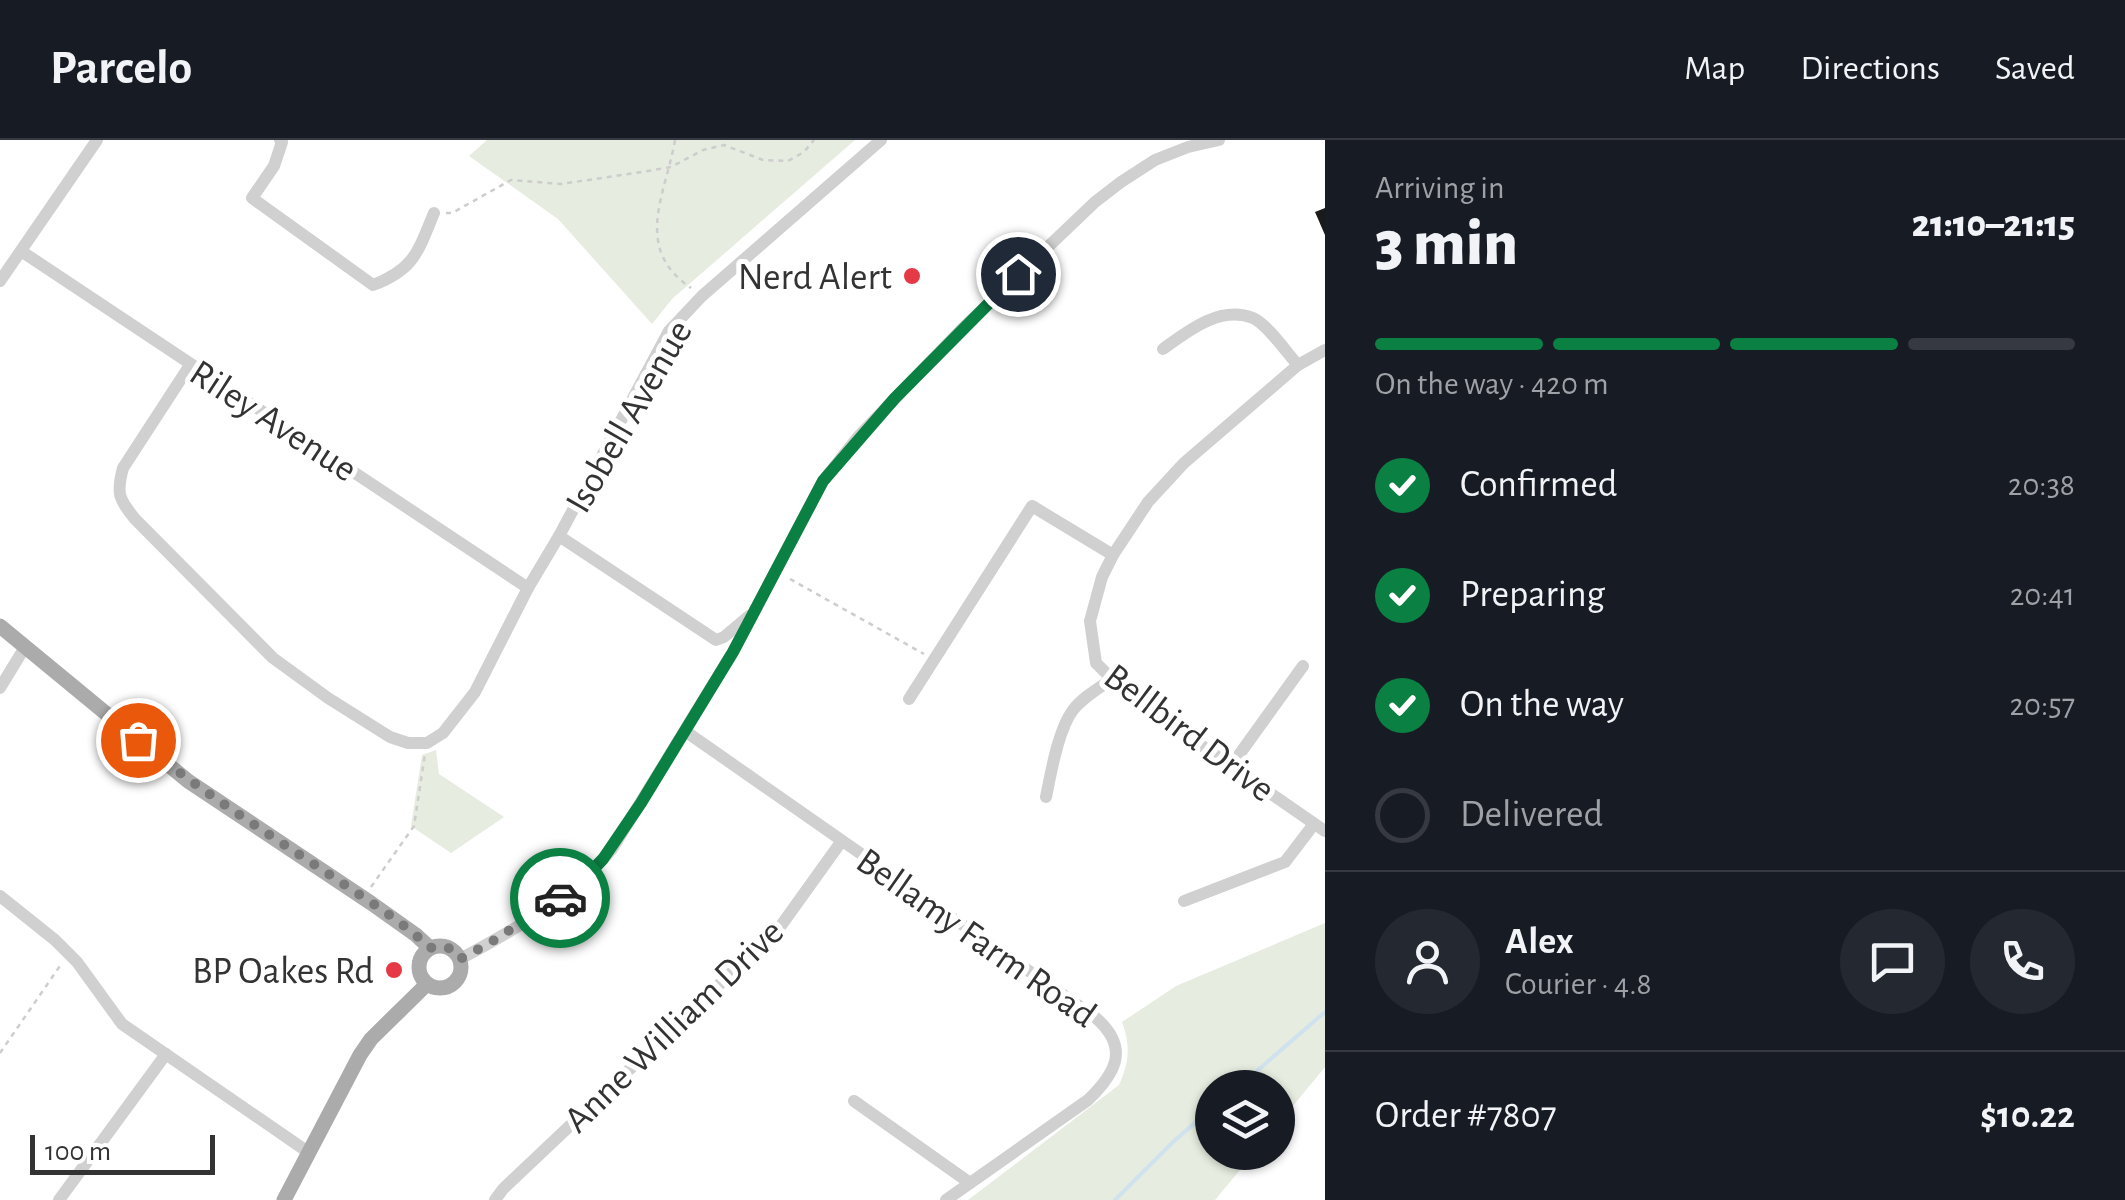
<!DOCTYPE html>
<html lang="en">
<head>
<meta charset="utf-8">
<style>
  body { margin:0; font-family:"Alegreya Sans",sans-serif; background:#242831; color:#f1f3f6; height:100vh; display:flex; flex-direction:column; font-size:38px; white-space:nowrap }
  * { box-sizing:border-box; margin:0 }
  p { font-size:32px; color:#9ea1a6 }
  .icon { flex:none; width:55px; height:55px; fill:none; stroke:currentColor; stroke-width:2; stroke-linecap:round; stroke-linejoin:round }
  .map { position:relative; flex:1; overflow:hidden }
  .panel { display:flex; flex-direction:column; background:#171b24; width:800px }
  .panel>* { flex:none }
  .buttons { position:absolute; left:1195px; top:930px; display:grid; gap:20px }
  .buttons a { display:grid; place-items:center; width:100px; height:100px; border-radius:50%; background:#171b24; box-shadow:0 2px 8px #0004; font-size:50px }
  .scale { position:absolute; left:30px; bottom:25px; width:185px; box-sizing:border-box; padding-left:10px; border:5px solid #333; border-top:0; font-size:28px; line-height:35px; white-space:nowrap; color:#333; -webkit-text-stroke:8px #fff; paint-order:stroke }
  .pin { position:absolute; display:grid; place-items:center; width:85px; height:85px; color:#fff; margin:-42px; border:5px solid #fff; border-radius:50%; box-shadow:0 2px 10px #0007 }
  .courier { position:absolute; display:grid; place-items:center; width:100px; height:100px; margin:-50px; border:8px solid #0b8043; border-radius:50%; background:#fff; color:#222; box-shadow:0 2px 12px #0007 }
  .headline em { font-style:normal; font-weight:800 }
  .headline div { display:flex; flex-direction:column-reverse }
  .headline { display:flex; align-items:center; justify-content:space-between; height:170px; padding:0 50px }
  h1 { font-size:65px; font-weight:800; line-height:75px }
  .bar { display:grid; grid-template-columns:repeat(4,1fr); gap:15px 10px; align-content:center; height:120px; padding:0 50px }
  .bar i { height:12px; border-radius:8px; background:#363941 }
  .bar .selected { background:#0b8043 }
  .bar p { grid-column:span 4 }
  .line { display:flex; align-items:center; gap:25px; padding:0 50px; border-top:2px solid #363941 }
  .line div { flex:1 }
  .round { display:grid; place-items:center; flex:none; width:105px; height:105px; border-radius:52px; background:#242831 }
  ol { padding:0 50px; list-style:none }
  li { display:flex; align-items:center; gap:30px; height:110px }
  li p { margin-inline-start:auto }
  li .icon { padding:10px; border-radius:50%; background:#0b8043; color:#fff; stroke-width:4 }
  li:last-child { color:#9ea1a6 }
  li i { width:55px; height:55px; border:5px solid #363941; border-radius:50% }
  header { display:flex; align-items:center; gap:60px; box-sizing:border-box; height:140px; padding:0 50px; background:#171b24; border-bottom:2px solid #363941 }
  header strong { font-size:48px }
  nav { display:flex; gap:55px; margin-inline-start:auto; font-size:35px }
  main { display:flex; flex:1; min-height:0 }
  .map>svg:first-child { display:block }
  .green { fill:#e6ecdf }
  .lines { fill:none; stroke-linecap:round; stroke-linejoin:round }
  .stream { stroke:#cfe2ee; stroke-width:4 }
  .building { fill:#1a1a1a }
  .path { stroke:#cdcdcd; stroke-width:2.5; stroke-dasharray:5 5; stroke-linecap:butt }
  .minor { stroke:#d0d0d0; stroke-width:12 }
  .major { stroke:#ababab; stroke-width:15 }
  .done { stroke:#7a7a7a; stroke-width:10; stroke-dasharray:0 18 }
  .route { stroke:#0b8043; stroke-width:12 }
  .poi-dot { fill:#e63946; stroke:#fff; stroke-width:4 }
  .labels { text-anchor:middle; stroke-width:10; stroke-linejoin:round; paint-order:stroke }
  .poi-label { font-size:38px; fill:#333; stroke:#fff; text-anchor:end }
  .street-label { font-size:38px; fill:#333; stroke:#fff }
</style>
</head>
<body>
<header>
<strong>Parcelo</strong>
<nav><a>Map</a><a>Directions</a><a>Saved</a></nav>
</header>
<main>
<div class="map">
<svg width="1325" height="1060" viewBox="0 0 1325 1060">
  <rect width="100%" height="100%" fill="#fff"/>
  <g class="green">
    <path d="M487,0H855L672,159L652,184L558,79L469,16Z"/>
    <path d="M436,610L439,634L504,677L451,713L411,686L422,615Z"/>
    <path d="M1325,783V927L1278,984V948H1212V1012L1254,1013L1215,1060H968L1119,945C1129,923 1131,905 1122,882L1176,846Z"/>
  </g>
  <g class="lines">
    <g class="stream">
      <path d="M1237,948L1325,872"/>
      <path d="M1115,1060L1174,1001L1212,968"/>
    </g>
  </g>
  <path class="building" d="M1325,68V95L1315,72Z"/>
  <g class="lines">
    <g class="path">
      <path d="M675,0C666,54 632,108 691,148"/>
      <path d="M446,73H452L511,40L561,44L642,32L671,27L703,10L724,5L763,20L788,21L804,12L814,0"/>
      <path d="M790,439L924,514"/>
      <path d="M371,747L414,686L425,614"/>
      <path d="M0,913L62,823"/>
    </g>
    <g class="minor">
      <path d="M280,0L282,2L274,26L252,58L373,145C415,129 418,111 434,73"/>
      <path d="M21,111L528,448"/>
      <path d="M0,141L97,0"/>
      <path d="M1163,209C1188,191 1220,165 1253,178C1267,184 1287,213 1298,225"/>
      <path d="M1325,210L1298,225L1184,323L1148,362L1113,415L1102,437L1090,481L1096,523L1128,555L1325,691"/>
      <path d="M190,225L123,328C116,354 119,359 135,379L273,518L328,558L390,597L408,603H427L443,593L475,552L528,448L559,396L669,191L702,156L881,0"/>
      <path d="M559,396L716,500L724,497L749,476"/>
      <path d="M0,548L25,507"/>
      <path d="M909,559L1032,366L1113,415"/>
      <path d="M685,591L1096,878C1130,908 1116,933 1088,960L946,1060"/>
      <path d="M1231,626L1303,526"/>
      <path d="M1046,657C1051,633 1058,590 1073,570C1083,557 1099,548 1112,539"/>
      <path d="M0,756L55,800L77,822L122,884L308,1012"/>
      <path d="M1184,761L1285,722L1314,684"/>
      <path d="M460,819C515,790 571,757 612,709L733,512L823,341L858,297L963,188L1095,62L1121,42L1155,20L1188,7L1219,0"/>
      <path d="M854,961L970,1043"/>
      <path d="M59,1060L166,914"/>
      <path d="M495,1060L503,1049L780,787L841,702"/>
    </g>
    <g class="major">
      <path d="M0,486L188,641L371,763L416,795L430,808"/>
      <circle cx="440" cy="827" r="21"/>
      <path d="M284,1060L360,915L371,899L427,844"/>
    </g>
  </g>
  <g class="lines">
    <path class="done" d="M138,600C201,652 269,694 336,739C368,761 402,781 430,808C443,804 452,807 460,819L488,804L560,758"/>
    <path class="route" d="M560,758L581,742L603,719L641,663L733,512L823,341L895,258L1018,134"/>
  </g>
  <g class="poi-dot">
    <circle cx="912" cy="136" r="10"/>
    <circle cx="394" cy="830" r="10"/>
  </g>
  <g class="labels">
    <g class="poi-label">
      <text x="892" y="149">Nerd Alert</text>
      <text x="374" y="843">BP Oakes Rd</text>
    </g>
    <g class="street-label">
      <text transform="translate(628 276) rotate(-60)" y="13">Isobell Avenue</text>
      <text transform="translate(274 280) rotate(33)" y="13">Riley Avenue</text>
      <text transform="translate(1190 592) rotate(37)" y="13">Bellbird Drive</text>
      <text transform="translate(977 797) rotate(35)" y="13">Bellamy Farm Road</text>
      <text transform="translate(673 885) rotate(-44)" y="13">Anne William Drive</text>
    </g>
  </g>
</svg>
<div class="buttons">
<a><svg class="icon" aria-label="layers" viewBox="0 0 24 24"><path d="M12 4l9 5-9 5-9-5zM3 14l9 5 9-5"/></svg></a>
</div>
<div class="scale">100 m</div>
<div class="pin" style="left:138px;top:600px;background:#ea580c"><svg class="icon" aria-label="bag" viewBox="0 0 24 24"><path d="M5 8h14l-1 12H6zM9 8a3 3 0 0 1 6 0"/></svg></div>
<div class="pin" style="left:1018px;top:134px;background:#1f2937"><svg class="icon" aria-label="home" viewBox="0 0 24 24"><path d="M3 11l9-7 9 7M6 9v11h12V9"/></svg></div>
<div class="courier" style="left:560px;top:758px"><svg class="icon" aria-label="car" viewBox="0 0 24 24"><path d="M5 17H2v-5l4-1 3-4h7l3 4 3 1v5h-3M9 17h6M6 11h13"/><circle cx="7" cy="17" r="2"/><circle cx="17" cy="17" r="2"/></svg></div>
</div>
<section class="panel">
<div class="headline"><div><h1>3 min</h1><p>Arriving in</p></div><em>21:10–21:15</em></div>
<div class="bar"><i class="selected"></i><i class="selected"></i><i class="selected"></i><i></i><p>On the way · 420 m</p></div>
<ol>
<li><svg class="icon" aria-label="check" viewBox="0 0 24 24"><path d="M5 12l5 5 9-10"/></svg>Confirmed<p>20:38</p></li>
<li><svg class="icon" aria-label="check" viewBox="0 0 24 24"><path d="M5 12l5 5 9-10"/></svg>Preparing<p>20:41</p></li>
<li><svg class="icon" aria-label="check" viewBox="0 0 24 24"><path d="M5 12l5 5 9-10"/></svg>On the way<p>20:57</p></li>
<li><i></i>Delivered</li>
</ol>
<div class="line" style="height:180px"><a class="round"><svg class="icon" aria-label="person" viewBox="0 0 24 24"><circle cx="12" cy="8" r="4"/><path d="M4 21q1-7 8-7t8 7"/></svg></a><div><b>Alex</b><p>Courier · 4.8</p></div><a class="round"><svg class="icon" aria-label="chat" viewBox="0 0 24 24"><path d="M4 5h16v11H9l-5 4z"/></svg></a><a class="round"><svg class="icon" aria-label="phone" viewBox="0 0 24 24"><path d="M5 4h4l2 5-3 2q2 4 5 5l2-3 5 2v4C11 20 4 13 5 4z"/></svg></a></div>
<div class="line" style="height:130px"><div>Order #7807</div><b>$10.22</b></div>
</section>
</main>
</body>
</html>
